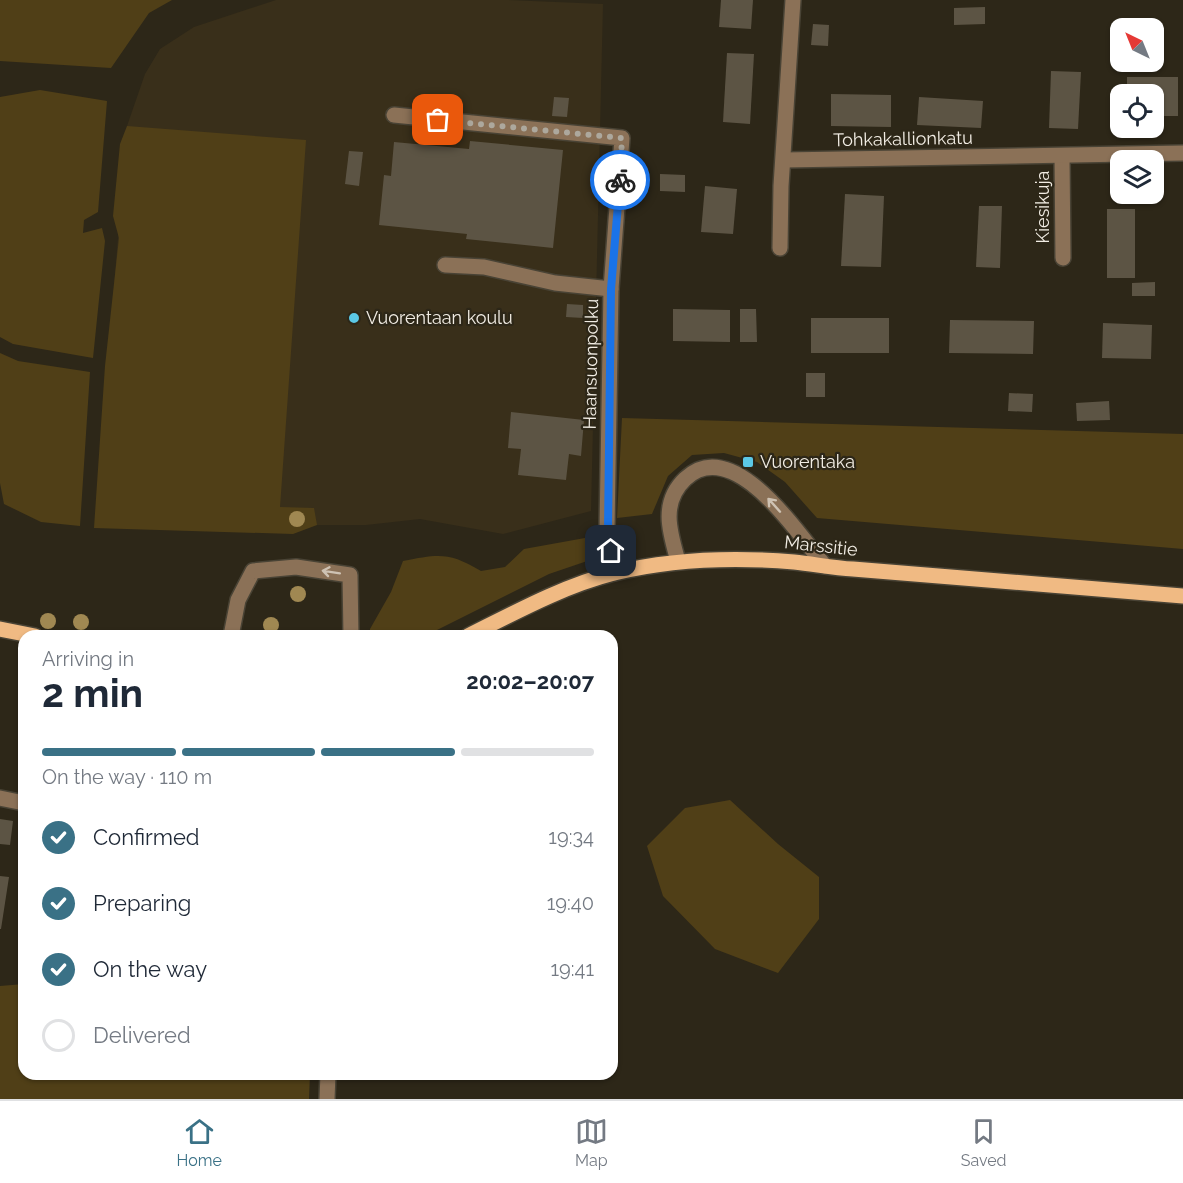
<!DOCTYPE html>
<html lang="en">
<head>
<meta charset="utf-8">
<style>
  body { margin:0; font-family:Raleway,sans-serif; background:#f6f6f7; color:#1f2937; height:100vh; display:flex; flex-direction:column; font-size:22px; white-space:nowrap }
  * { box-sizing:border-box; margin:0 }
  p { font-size:20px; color:#747a83 }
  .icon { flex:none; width:33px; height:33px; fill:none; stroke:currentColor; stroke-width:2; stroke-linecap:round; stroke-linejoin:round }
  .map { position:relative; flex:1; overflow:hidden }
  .panel { position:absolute; left:18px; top:630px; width:600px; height:450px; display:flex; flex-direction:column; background:#fff; border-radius:18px; box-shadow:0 2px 4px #0004 }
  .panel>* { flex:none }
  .needle { width:39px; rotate:317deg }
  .fabs { position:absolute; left:1110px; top:18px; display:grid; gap:12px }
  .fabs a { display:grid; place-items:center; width:54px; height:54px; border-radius:12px; background:#fff; box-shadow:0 2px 4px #0004; font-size:30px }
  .pin { position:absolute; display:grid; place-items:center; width:51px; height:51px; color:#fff; margin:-26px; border-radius:12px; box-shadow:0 3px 9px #0006 }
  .courier { position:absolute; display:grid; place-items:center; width:60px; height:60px; margin:-30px; border:4px solid #1a73e8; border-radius:50%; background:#fff; color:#222; box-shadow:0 2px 8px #0007 }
  .overview em { font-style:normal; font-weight:700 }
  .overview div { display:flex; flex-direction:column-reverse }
  .overview { display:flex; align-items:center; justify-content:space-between; height:102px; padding:0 24px }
  h1 { font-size:39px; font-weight:700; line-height:45px }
  .bar { display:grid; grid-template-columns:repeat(4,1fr); gap:9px 6px; align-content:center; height:72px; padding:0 24px }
  .bar i { height:8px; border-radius:4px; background:#e0e1e3 }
  .bar .selected { background:#3a7186 }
  .bar p { grid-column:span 4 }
  ol { padding:0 24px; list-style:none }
  li { display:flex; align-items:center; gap:18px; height:66px }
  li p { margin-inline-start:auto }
  li .icon { padding:6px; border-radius:50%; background:#3a7186; color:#fff; stroke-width:4 }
  li:last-child { color:#747a83 }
  li i { width:33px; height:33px; border:3px solid #e0e1e3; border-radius:50% }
  .tabs { display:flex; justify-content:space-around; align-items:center; height:84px; border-top:2px solid #e0e1e3; background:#fff; font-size:16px; color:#747a83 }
  .tabs a { display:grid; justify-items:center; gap:3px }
  .tabs .selected { color:#3a7186 }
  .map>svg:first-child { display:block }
  .built { fill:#392f1a }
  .green { fill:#503f17 }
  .building { fill:#5c5444 }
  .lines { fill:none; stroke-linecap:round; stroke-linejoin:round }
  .minor-casing { stroke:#494335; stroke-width:18 }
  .major-casing { stroke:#494335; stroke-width:18 }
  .minor { stroke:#8b7157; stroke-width:15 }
  .major { stroke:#f0ba83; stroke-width:15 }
  .tree { fill:#a08852 }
  .oneway { stroke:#cec2b3 }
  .done { stroke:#ada89d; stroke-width:6; stroke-dasharray:0 10.8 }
  .route { stroke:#1a73e8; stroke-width:8 }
  .poi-dot { fill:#5bc8e6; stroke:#2d2718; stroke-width:2 }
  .labels { text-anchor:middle; stroke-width:4.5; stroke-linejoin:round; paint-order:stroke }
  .street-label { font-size:18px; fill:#f2ede4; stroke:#2d2718 }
  .poi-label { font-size:18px; fill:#f2ede4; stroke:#2d2718; text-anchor:start }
</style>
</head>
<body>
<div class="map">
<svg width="1183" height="1099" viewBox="0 0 1183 1099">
  <rect width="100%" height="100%" fill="#2d2718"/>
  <path class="built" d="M276,0H508L603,4L591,511L503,534L420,519L366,525H288L96,511L127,126L145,74L160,49L194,27Z"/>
  <g class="green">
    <path d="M0,0H172L149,13L111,68L0,61Z"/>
    <path d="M40,90L107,101L98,212L84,220L83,233L102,228L105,241L93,358L13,344L0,337V97Z"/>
    <path d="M127,126L306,140L280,507L314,508L317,525L293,534L94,528L105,366L119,238L113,216L120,144Z"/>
    <path d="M0,353L18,361L90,372L80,526L41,522L4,504L0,483Z"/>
    <path d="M622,418L1183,434V549L817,518L785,482L757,462L724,453L692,455L668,476L652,514L617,518Z"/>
    <path d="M596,536L599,557L549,574L425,636H370V629L391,592L403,561C439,554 449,552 481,571L505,567L524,549Z"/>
    <path d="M730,800L778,844L819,877V919L778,973L715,949L663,896L647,846L685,808Z"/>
    <path d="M24,984V1074H310L309,1099H0V986Z"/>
  </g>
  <g class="building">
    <path d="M721,0H753L751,29L719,27Z"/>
    <path d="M985,7V24L954,25V8Z"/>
    <path d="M813,24L829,25L828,46L811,45Z"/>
    <path d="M727,53L754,54L750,124L723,122Z"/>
    <path d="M1051,71L1081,72L1078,129L1049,128Z"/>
    <path d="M1127,77H1178V116H1154V94H1127Z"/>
    <path d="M831,94L891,95V127L831,126Z"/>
    <path d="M554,97L569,98L567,117L552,116Z"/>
    <path d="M919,97L983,101L981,128L917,125Z"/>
    <path d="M470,141L563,150L553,248L466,239L467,234L379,225L384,175L391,176L394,142L469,149Z"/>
    <path d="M349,151L363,152L359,186L345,184Z"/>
    <path d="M660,174L685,175V192L660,191Z"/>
    <path d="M705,186L737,189L733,234L701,232Z"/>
    <path d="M845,194L884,196L881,267L841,266Z"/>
    <path d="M979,206H1002L1000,268L976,267Z"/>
    <rect x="1107" y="209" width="28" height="69"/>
    <path d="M1155,282V296H1132V283Z"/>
    <path d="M567,304L583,305V318L566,317Z"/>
    <path d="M673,309L730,310V342L673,341Z"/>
    <path d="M740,309H756L757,342H740Z"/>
    <rect x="811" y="318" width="78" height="35"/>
    <path d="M950,320L1034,321L1033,354L949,353Z"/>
    <path d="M1103,323L1152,325L1151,359L1102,358Z"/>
    <rect x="806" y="373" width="19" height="24"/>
    <path d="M1009,393L1033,394L1032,412L1008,411Z"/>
    <path d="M1109,401L1110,420L1077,421L1076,403Z"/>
    <path d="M511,412L584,420L581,456L569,454L566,480L518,475L521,449L508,448Z"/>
    <path d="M0,819L13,821L10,845L0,844Z"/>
    <path d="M0,876L9,877L1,929H0Z"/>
  </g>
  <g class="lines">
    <defs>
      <g id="minor">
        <path d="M394,115L622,138L611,289L607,529L614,573"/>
        <path d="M1062,156L1063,258"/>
        <path d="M784,160L1183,153"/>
        <path d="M780,248L781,186L793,0"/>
        <path d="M445,265L484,267L555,283L611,289"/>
        <path d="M678,561C670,533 660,503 685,479C733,433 798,534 825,566"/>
        <path d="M231,636L238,600L253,571L296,567L350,575L351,636"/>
        <path d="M0,798L24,803"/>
        <path d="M327,1099L328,1074"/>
      </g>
      <g id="major">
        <path d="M0,629L35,636"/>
        <path d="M468,636C514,613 563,586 614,573C672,559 734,557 794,562C814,564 833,568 853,569C963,577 1073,586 1183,596"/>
      </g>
    </defs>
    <use href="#minor" class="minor-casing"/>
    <use href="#major" class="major-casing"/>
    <use href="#minor" class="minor"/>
    <use href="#major" class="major"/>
  </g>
  <g class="tree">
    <circle cx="297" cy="519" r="8"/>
    <circle cx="298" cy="594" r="8"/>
    <circle cx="48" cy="621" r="8"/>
    <circle cx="81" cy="622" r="8"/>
    <circle cx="271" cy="625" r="8"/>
  </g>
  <defs><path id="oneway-shaft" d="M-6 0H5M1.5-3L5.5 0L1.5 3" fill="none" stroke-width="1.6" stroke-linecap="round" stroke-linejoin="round" transform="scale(1.5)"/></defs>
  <g class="oneway">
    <use href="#oneway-shaft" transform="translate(774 505) rotate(-132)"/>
    <use href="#oneway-shaft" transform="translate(331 572) rotate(-171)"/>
  </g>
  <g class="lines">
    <path class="done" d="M438,120L622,138L620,180"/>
    <path class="route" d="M611,551L608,530L611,289L620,180"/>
  </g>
  <g class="poi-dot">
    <circle cx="354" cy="318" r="6"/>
    <rect x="742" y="456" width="12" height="12" rx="3"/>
  </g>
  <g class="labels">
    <g class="street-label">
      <text transform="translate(903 139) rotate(-1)" y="6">Tohkakallionkatu</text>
      <text transform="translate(1043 207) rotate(-90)" y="6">Kiesikuja</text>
      <text transform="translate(591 364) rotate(-89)" y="6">Haansuonpolku</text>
      <text transform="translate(821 546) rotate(6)" y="6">Marssitie</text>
    </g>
    <g class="poi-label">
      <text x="366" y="324">Vuorentaan koulu</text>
      <text x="760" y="468">Vuorentaka</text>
    </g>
  </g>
</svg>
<div class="fabs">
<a><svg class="needle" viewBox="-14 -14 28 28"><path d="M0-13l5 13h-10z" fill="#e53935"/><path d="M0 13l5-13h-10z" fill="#747a83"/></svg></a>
<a><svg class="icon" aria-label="locate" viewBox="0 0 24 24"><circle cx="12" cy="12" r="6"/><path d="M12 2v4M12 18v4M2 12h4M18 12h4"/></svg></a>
<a><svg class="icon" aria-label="layers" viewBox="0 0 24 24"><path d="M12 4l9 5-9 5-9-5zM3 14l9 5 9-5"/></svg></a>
</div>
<div class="pin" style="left:438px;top:120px;background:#ea580c"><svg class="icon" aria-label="bag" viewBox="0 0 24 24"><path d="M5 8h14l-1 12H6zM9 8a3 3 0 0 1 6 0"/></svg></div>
<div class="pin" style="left:611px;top:551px;background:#1f2937"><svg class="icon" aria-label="home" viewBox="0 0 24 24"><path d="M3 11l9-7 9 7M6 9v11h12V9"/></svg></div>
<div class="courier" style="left:620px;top:180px"><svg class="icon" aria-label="bike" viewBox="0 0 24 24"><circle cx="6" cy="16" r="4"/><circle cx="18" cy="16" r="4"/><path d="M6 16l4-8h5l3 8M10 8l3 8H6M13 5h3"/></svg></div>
<section class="panel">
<div class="overview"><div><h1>2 min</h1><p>Arriving in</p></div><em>20:02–20:07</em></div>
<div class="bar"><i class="selected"></i><i class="selected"></i><i class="selected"></i><i></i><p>On the way · 110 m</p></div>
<ol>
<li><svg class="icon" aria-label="check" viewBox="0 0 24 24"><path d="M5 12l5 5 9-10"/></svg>Confirmed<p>19:34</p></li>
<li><svg class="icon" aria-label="check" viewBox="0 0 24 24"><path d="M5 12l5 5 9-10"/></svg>Preparing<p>19:40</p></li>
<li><svg class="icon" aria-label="check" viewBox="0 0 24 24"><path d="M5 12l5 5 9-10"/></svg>On the way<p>19:41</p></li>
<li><i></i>Delivered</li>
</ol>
</section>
</div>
<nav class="tabs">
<a class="selected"><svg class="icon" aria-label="home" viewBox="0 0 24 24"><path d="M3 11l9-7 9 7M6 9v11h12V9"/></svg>Home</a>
<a><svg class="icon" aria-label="map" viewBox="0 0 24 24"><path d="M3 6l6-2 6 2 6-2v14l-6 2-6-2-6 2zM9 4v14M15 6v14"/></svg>Map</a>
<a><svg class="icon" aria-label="saved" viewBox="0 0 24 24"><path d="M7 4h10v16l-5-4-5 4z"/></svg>Saved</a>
</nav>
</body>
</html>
